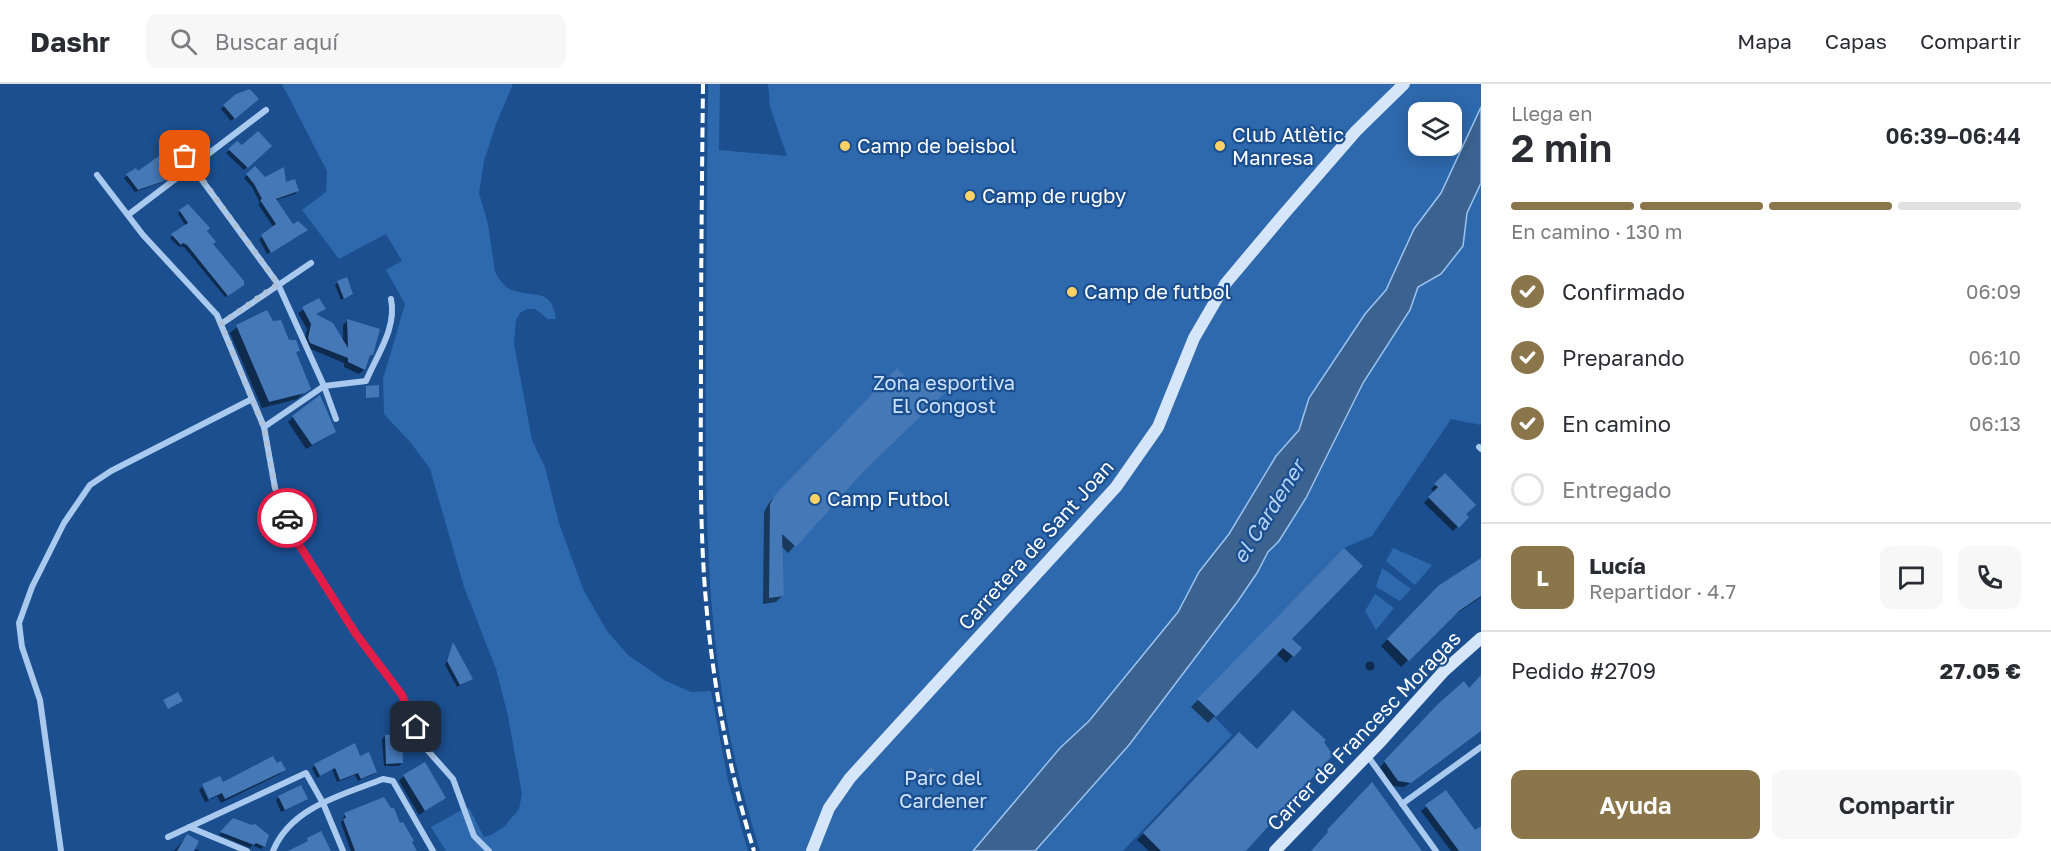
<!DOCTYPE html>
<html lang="es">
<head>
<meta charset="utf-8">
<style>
  body { margin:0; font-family:"Golos Text",sans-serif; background:#f7f7f7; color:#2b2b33; height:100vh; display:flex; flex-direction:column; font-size:22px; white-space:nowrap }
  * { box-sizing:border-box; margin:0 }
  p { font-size:20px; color:#7c7c81 }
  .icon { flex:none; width:33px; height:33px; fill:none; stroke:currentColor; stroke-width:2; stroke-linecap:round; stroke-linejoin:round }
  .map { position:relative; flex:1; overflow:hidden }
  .details { display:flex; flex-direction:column; background:#fff; width:570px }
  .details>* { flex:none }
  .buttons { position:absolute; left:1408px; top:18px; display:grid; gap:12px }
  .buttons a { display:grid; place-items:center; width:54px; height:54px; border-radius:12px; background:#fff; box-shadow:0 3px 15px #0003; font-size:30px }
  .pin { position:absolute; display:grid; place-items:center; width:51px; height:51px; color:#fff; margin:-26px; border-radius:12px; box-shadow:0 3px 9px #0006 }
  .courier { position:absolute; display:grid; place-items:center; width:60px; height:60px; margin:-30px; border:4px solid #e11d48; border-radius:50%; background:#fff; color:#222; box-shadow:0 2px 8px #0007 }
  .summary em { font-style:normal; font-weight:600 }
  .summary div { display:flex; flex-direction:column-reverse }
  .summary { display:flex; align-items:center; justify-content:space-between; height:102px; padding:0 30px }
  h1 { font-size:39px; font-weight:600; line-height:45px }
  .bar { display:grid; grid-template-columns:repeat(4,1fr); gap:9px 6px; align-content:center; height:72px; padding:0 30px }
  .bar i { height:8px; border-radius:4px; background:#e1e1e2 }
  .bar .selected { background:#8a764a }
  .bar p { grid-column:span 4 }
  .line { display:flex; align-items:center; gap:15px; padding:0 30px; border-top:2px solid #e1e1e2 }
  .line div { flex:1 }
  .round { display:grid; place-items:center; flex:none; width:63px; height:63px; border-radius:12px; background:#f7f7f7 }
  ol { padding:0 30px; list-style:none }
  li { display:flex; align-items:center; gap:18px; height:66px }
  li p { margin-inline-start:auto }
  li .icon { padding:6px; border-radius:50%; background:#8a764a; color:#fff; stroke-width:4 }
  li:last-child { color:#7c7c81 }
  li i { width:33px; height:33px; border:3px solid #e1e1e2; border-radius:50% }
  .primary-button { display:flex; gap:12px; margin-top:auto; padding:12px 30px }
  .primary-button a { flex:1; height:69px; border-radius:12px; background:#8a764a; color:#fff; font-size:24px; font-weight:600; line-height:69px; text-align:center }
  .primary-button a+a { background:#f7f7f7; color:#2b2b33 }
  header { display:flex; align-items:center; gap:36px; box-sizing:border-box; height:84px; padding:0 30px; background:#fff; border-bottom:2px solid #e1e1e2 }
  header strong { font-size:28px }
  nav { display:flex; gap:33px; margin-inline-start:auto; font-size:21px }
  .search { width:420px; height:54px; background:#f7f7f7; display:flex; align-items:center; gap:15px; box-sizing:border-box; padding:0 21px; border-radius:12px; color:#7c7c81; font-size:22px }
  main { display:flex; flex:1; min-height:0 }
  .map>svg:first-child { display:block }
  .green { fill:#2e69ad; fill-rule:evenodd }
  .water { fill:#3c6290; stroke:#9cc4f0; stroke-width:1.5 }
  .shadow { fill:#0007 }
  .building { fill:#4478b7 }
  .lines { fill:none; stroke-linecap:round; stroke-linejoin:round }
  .street { stroke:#a9c9ee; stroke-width:6 }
  .secondary { stroke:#d6e6fa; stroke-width:12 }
  .rail { stroke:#fff; stroke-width:4; stroke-dasharray:10 4.5; stroke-linecap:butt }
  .done { stroke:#afc1d8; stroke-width:6; stroke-dasharray:0 10.8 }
  .route { stroke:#e11d48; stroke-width:8 }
  .poi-dot { fill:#ffd166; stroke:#1b4f8f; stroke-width:2 }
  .labels { text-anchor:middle; stroke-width:4.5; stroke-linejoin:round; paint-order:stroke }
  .poi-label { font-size:20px; fill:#fff; stroke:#1b4f8f; text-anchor:start }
  .park-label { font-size:20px; fill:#cfe3fa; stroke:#1b4f8f }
  .street-label { font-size:20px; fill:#fff; stroke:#1b4f8f }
  .water-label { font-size:21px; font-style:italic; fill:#b5d3f5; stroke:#1b4f8f }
</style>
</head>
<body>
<header>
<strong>Dashr</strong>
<div class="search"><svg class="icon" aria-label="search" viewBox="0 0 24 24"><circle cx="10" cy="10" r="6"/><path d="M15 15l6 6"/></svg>Buscar aquí</div>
<nav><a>Mapa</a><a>Capas</a><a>Compartir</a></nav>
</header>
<main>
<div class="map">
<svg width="1481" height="767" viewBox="0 0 1481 767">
  <rect width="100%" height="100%" fill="#1b4f8f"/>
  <g class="green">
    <path d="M282,0H513L496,40L484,77L479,109L488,140L495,188C499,195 504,203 512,206C533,214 552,203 556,235H548L535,225H527L520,229L516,236L514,260L532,356L545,383L559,439L583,505L607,547L628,571L666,597L691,608L711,607L728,697L748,767H446L431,743L458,728L469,724L484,753L491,751L504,743L519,725L522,710L508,632L496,585L464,503L430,385L411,359L384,330L383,295L405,220L386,186L402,177L386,150L339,175L302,126L326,108L327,87Z"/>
    <path d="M708,0H720L719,66L787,72L770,23L768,0H1481V23L1473,43L1441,109L1414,145L1386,206L1365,230L1309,314L1299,346L1276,372L1229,450L1199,488L1178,528L1089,637L1060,664L973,767H760C741,706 726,644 718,581C705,479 705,376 706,273C706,182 707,91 708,0ZM1419,28H1452V62H1419Z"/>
    <path d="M1481,99V341L1451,335L1372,452L1344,464L1197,615L1232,651L1123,767H1035L1129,661L1238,517L1257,489L1268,468L1279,457L1306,414L1363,299L1410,226L1418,203L1441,190L1462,162L1467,129Z"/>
    <path d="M1393,464L1432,481L1415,501L1386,477Z"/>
    <path d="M1382,484L1411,505L1400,517L1376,503Z"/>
    <path d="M1375,510L1394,524L1376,546L1365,527Z"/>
  </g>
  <path class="water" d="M1481,23V99L1467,129L1463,162L1441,190L1418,203L1410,226L1363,299L1306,414L1279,457L1268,468L1257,489L1238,517L1129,661L1035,767H973L1060,664L1089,637L1178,528L1199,488L1229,450L1276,372L1299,346L1309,314L1365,230L1386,206L1414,145L1441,109Z"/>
  <g class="shadow">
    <path d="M254,18L231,37L221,25L224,22Z"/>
    <path d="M237,59L242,63L270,62L244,86L226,69Z"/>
    <path d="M255,84L265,95L284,100L298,107L295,110L276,116L293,142L303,149L267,170L259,155L274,144L258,120L260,119L252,103L244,94Z"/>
    <path d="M136,86L138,89L162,91L165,95L160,99L135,108L124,94Z"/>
    <path d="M180,127L205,147L212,160L240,203L225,213L184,163L178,162L170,154L186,142L178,130Z"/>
    <path d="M338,198L348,212L341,216L335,201Z"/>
    <path d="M319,216L324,224L315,231L343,259V241L347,237L371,270L367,274L364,286L359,290L344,283V279L306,263L304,259L307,245L298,229Z"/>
    <path d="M237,243L288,258L298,266L295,269L309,304L297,315L262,324L230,249Z"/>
    <path d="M896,286L861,389L788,469L781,462L783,511L776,518L763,520L764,428L769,419Z"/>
    <path d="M293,333L334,347L329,352L306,365L288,338Z"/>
    <path d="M1445,392L1467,433L1453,447L1424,419L1434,408L1431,405Z"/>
    <path d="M1344,466L1290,555L1300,564L1286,579L1276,569L1208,639L1191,623Z"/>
    <path d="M1481,475V513L1450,534L1401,583L1381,562L1439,503Z"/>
    <path d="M453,561L468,597L457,603L445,581Z"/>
    <circle cx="1370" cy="582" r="4.5"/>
    <path d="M1433,627L1481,647L1404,703L1393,702L1380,683Z"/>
    <path d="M1239,650L1257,667L1331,671L1245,767H1149L1137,756Z"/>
    <path d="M385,652L402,679L399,682H384L382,655Z"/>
    <path d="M354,661L359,674L375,688L372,691L358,697L355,691L337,698L332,685L317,694L312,684L315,682Z"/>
    <path d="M276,681L284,686L280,690L221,719L217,712L211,715L204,701L223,700Z"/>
    <path d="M931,685L937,692L924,705L918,699Z"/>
    <path d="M404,692L444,714L419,731L399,697Z"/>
    <path d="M202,703L209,717L205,718L199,706Z"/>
    <path d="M1445,708L1475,748L1481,749V767H1451L1421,727Z"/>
    <path d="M279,713L306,715L281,728L276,716Z"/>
    <path d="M345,730L400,741L414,764L411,767H351L341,739Z"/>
    <path d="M234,735L264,762L261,765L252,761L250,764L219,751Z"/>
    <path d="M187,752L193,764L200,767H174Z"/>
  </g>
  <g class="building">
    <path d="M250,5L259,15L235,35L223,21L236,10Z"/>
    <path d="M258,47L272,62L248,84L228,65L237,57L242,61Z"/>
    <path d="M170,64L180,79L164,91L167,95L164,97L138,106L126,90L136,84L138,87Z"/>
    <path d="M255,82L265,93L284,83L286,98L295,95L299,107L276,115L293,140L298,137L308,146L271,169L261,151L276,140L260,116L262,115L254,100L246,90Z"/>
    <path d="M188,120L210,144L207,147L216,158L213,160L244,197V201L228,212L187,161L183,159L181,161L171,150L188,139L179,126Z"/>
    <path d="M347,193L353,210L344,215L337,197Z"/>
    <path d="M319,214L326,225L316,230L333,239L348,264L347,235L380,245L373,271H370L365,286L348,278V274L310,259L308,254L311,240L302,223Z"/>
    <path d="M267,226L273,237L281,236L289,256H296L300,267L296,268L311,305L305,309L269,318L236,241Z"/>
    <path d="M897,284L911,299H955L863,388L796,463L782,450L784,512L769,514L770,420L775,411Z"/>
    <path d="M379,301V313L366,314V302Z"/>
    <path d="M320,311L336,348L312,361L292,332Z"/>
    <path d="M1445,389L1476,421L1466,430L1469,433L1459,444L1428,413L1438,403L1434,400Z"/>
    <path d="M1344,464L1363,482L1292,555L1302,564L1294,573L1283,564L1216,633L1197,615Z"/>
    <path d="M1481,474V512L1459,527L1409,577L1387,555L1438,502Z"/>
    <path d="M453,558L473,595L460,601L447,577Z"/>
    <path d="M1481,591V647L1411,699L1398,697L1384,677L1438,620L1464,597L1469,604Z"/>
    <path d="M178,608L183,617L168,625L163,616Z"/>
    <path d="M1293,626L1326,656L1324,658L1333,671L1246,767H1161L1143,749L1239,648L1257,665Z"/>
    <path d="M402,650L403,679L386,680L385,651Z"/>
    <path d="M355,659L360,672L369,668L377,688L361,695L358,689L340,696L335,684L320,692L314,680Z"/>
    <path d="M273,672L277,679L281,677L286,686L225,715L222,709L209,715L202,700L220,692L223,698Z"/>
    <path d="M425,678L446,714L425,727L403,691Z"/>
    <path d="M931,683L939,692L928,703L919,695Z"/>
    <path d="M1372,698L1422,767H1311L1328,748L1327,746Z"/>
    <path d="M301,701L308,715L285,726L278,712Z"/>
    <path d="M1446,706L1475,746L1481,742V767H1459L1425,721Z"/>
    <path d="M384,713L391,724H394L400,739L403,738L414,757L412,758L417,767H355L343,735L346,734L344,729Z"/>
    <path d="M233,734L252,741L255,740L269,751L265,763L256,759L254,761L220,748Z"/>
    <path d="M321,747L331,767H288L308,757L307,754Z"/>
    <path d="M187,750L199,757L194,767H177Z"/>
  </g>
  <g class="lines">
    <g class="street">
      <path d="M177,62L278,200L324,302L336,335"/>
      <path d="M97,91L143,151L217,231L264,343L275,404L296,456L356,550L402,611L422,660L453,695L474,752L489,767"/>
      <path d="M128,131L266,26"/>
      <path d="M221,240L311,179"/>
      <path d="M264,343L324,302L366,297C377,271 397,244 391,215"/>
      <path d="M1479,363L1481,365"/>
      <path d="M1367,671L1436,767"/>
      <path d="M1402,720L1481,663"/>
      <path d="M189,743L247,767"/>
      <path d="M168,753L306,689L323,719L343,767"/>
      <path d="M61,767L40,616L22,563L19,539L32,503L64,439L90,401L111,387L252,315"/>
      <path d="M273,767C291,723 342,711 383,695L393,697L433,767"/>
    </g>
    <g class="secondary">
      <path d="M812,767L829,724L850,694L1116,403L1158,343L1194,254L1226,199L1284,130L1356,47L1404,0"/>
      <path d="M1275,767L1381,657L1444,587L1481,554"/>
    </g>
    <path class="rail" d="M703,0C702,92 701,185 701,277C701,357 699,438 706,518C713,602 729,686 754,767"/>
  </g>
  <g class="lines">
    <path class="done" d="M185,72L278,200L221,240L264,344L275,404L287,434"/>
    <path class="route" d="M287,434L296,456L356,550L402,611L416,643"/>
  </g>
  <g class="poi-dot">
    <circle cx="845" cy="62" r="6"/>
    <circle cx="1220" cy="62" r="6"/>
    <circle cx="970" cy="112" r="6"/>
    <circle cx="1072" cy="208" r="6"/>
    <circle cx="815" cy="415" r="6"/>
  </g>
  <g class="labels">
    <g class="poi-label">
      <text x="1232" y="58">Club Atlètic<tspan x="1232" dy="23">Manresa</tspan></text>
      <text x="857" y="69">Camp de beisbol</text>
      <text x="982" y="119">Camp de rugby</text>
      <text x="1084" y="215">Camp de futbol</text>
      <text x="827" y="422">Camp Futbol</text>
    </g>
    <g class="park-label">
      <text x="944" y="306">Zona esportiva<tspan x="944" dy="23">El Congost</tspan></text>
      <text x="943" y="701">Parc del<tspan x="943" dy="23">Cardener</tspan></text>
    </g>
    <g class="street-label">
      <text transform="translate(1036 461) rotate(-48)" y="7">Carretera de Sant Joan</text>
      <text transform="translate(1364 647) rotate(-46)" y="7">Carrer de Francesc Moragas</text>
    </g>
    <g class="water-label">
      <text transform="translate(1269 428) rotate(-58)" y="7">el Cardener</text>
    </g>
  </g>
</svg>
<div class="buttons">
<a><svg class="icon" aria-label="layers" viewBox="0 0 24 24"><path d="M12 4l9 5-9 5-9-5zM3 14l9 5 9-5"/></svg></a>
</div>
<div class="pin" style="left:185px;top:72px;background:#ea580c"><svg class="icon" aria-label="bag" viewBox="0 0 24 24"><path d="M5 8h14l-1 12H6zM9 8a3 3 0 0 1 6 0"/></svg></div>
<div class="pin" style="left:416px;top:643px;background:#1f2937"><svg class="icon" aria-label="home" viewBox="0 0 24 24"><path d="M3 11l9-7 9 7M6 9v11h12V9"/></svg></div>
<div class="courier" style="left:287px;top:434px"><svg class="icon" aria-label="car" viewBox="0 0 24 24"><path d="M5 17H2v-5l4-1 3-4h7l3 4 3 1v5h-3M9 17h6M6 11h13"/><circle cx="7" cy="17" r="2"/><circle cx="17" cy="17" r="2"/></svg></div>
</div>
<section class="details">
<div class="summary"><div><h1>2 min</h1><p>Llega en</p></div><em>06:39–06:44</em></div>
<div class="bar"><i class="selected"></i><i class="selected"></i><i class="selected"></i><i></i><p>En camino · 130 m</p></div>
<ol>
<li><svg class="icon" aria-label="check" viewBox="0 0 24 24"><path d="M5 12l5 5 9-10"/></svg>Confirmado<p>06:09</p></li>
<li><svg class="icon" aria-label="check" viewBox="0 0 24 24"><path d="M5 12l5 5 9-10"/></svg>Preparando<p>06:10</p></li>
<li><svg class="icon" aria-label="check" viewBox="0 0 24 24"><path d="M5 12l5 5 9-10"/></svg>En camino<p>06:13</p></li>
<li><i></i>Entregado</li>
</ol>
<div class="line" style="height:108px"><b class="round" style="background:#8a764a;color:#fff">L</b><div><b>Lucía</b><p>Repartidor · 4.7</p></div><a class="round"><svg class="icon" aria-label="chat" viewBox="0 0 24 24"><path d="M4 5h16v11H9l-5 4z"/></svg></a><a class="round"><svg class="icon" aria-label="phone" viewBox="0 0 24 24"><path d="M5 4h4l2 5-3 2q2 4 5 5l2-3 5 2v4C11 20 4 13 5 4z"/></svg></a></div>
<div class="line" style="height:78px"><div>Pedido #2709</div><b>27.05 €</b></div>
<div class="primary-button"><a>Ayuda</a><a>Compartir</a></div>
</section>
</main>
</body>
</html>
